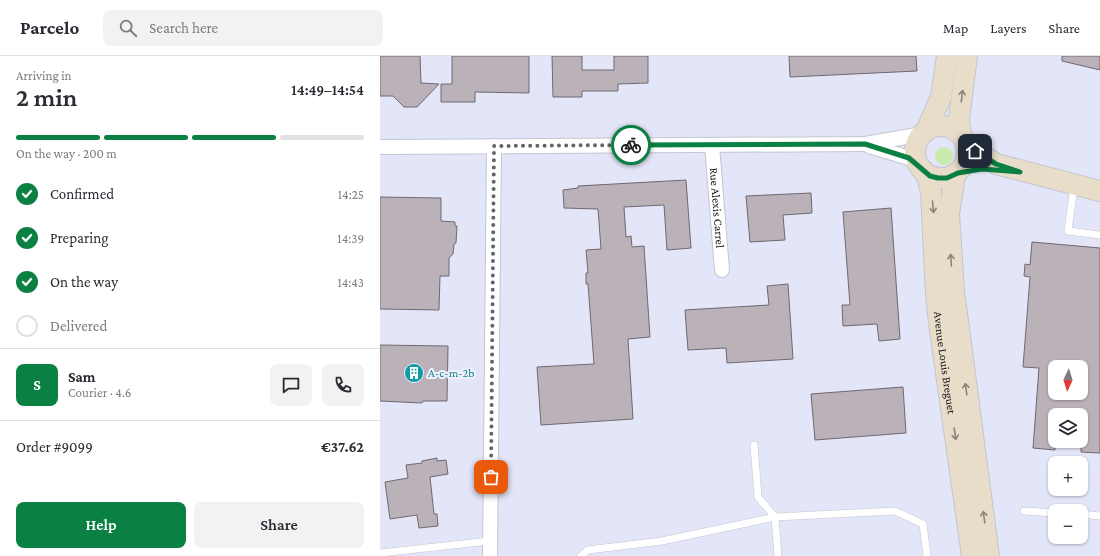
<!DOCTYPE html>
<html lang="en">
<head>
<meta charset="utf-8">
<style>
  body { margin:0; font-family:"Crimson Pro",serif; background:#f2f2f3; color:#2b2b33; height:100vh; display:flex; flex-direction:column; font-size:15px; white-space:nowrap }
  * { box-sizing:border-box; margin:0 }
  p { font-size:13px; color:#7c7c81 }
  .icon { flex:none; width:22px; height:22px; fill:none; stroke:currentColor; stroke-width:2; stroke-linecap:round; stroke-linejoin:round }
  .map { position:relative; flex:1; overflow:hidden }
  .details { display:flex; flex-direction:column; background:#fff; width:380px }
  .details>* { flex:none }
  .needle { width:26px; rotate:184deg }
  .buttons { position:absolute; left:668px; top:304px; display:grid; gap:8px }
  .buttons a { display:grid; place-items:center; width:40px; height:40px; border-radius:8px; background:#fff; box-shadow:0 1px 3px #0004; font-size:20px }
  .pin { position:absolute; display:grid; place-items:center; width:34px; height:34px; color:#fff; margin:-17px; border-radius:8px; box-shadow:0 2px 6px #0006 }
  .courier { position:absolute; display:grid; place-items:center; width:40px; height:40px; margin:-20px; border:3px solid #0b8043; border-radius:50%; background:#fff; color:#222; box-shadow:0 1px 5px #0007 }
  .overview em { font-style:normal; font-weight:600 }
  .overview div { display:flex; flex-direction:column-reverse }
  .overview { display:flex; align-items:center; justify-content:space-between; height:68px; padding:0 16px }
  h1 { font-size:26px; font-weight:600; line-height:30px }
  .bar { display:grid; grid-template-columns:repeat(4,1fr); gap:6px 4px; align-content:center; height:48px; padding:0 16px }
  .bar i { height:5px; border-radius:3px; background:#e1e1e2 }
  .bar .on { background:#0b8043 }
  .bar p { grid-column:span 4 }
  .line { display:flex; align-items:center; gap:10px; padding:0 16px; border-top:1px solid #e1e1e2 }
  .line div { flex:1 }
  .round { display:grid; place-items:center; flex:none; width:42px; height:42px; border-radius:8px; background:#f2f2f3 }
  ol { padding:0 16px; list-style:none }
  li { display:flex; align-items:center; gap:12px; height:44px }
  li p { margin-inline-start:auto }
  li .icon { padding:4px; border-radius:50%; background:#0b8043; color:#fff; stroke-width:4 }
  li:last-child { color:#7c7c81 }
  li i { width:22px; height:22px; border:2px solid #e1e1e2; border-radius:50% }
  .button { display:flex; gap:8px; margin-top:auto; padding:8px 16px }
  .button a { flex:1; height:46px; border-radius:8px; background:#0b8043; color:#fff; font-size:16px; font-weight:600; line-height:46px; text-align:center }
  .button a+a { background:#f2f2f3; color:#2b2b33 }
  header { display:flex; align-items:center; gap:24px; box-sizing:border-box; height:56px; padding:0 20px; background:#fff; border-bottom:1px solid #e1e1e2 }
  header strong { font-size:19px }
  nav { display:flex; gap:22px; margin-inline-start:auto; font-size:14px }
  .search { width:280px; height:36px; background:#f2f2f3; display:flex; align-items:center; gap:10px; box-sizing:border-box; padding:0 14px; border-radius:8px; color:#7c7c81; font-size:15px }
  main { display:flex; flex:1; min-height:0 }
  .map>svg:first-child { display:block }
  .built { fill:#e3e5f8; fill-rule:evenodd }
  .green { fill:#c9ecac }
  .building { fill:#bab1b9; stroke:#706870; fill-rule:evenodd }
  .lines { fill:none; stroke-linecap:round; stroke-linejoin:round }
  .lane-casing { stroke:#c4c6d1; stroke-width:8 }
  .street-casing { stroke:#c4c6d1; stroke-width:16 }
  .secondary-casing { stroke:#c4c6d1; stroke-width:22 }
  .lane { stroke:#fff; stroke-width:7 }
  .street { stroke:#fff; stroke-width:14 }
  .secondary { stroke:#e7ddc9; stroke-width:20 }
  .oneway { stroke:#8a847b }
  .done { stroke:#64646b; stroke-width:4; stroke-dasharray:0 7.2 }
  .route { stroke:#0b8043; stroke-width:5 }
  .labels { text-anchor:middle; stroke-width:4; stroke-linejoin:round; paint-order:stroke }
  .street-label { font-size:12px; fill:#18181c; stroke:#f0f1fd }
  .culture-label { font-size:12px; fill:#0d838f; stroke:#f0f1fd; text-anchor:start }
</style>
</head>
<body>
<header>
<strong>Parcelo</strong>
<div class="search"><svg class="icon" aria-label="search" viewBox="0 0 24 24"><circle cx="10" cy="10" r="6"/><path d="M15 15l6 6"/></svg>Search here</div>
<nav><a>Map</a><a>Layers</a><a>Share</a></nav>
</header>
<main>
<section class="details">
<div class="overview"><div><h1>2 min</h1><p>Arriving in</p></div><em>14:49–14:54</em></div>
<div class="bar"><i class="on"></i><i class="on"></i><i class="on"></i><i></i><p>On the way · 200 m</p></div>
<ol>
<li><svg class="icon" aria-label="check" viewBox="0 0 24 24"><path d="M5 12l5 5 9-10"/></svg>Confirmed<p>14:25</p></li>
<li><svg class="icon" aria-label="check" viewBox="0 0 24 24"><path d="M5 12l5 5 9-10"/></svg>Preparing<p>14:39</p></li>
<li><svg class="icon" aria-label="check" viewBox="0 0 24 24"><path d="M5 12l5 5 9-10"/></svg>On the way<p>14:43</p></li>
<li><i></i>Delivered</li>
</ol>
<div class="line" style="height:72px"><b class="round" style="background:#0b8043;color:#fff">S</b><div><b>Sam</b><p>Courier · 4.6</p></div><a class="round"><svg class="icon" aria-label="chat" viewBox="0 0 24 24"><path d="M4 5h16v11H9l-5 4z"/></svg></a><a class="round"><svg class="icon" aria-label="phone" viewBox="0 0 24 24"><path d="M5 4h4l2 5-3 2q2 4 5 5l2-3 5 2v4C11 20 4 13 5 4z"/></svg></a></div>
<div class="line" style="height:52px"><div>Order #9099</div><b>€37.62</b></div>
<div class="button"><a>Help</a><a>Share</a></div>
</section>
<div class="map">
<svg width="720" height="500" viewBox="0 0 720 500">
  <rect width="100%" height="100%" fill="#f0f1fd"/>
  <path class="built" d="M0,0H720V500H0ZM675,311H701V337H675ZM675,359H701V385H675ZM675,407H701V433H675ZM675,455H701V481H675Z"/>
  <circle class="green" cx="564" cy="100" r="9"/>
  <g class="building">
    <path d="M0,0H40L41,27L59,28L37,51H24L13,40H0Z"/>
    <path d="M72,0H149V37L95,36V46H61V28H72Z"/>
    <path d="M172,0H202V14H234V0H268V27L238,28V35H202V41H173Z"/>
    <path d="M409,0H536L537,15L410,21Z"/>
    <path d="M682,0H720V14L682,5Z"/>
    <path d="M306,124L311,192L287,194L284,149L244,151L246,181L251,180L252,191L264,190L270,281L248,283L253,363L161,369L157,311L214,308L208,228H206V217H208L206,194L221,193L218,153L184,152L183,134L198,132V130Z"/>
    <path d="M431,137L432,157L403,159L405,184L370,186L366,140Z"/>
    <path d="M0,141L61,142V165L75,166V170H77L76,187L74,188L73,198L69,202V220H60L59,254L0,253Z"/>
    <path d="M511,152L520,283L499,285L497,268L463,270L462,249H470L463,156Z"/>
    <path d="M652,186L720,192V397L701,396V359H675V394L653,392L659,312L643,311L650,221L644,220L645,208L650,209ZM675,311H701V337H675Z"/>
    <path d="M408,228L413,303L347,307L346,292L308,294L305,254L389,249L387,230Z"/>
    <path d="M0,289L68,290L67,345H43L42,347L0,345Z"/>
    <path d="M523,331L526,377L435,384L431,338Z"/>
    <path d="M57,402V405L66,404L68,418L50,421L54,458H57L58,470L39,472L37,459L10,463L5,426L28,422L26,409L42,407V405Z"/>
  </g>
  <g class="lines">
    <defs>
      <g id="lane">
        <path d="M694,130L688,175L720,179"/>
        <path d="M374,389L378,441L395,461L398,500"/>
        <path d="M644,455L675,457"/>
        <path d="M701,458L720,460"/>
        <path d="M0,497L110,485"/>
        <path d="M201,500L208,494L282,485L395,461L515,455L543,468L547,500"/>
      </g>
      <g id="street">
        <path id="s1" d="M332,89L342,214"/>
        <path d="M489,90L529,102L540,110"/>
        <path d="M0,91L485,88L543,78"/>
        <path d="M110,500L114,90"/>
      </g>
      <g id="secondary">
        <circle cx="561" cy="96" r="26"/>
        <path d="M546,75L561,41L567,0"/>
        <path d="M581,79L579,63L587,0"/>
        <path d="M587,89L616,108L720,135"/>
        <path id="s2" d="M543,114L548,123L551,136L556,238L560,275L592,500"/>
        <path d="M575,119L569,158L574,235L609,500"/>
      </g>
    </defs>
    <use href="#lane" class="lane-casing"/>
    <use href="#street" class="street-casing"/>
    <use href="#secondary" class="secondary-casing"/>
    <use href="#lane" class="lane"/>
    <use href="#street" class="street"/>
    <use href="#secondary" class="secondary"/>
  </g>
  <defs><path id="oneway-shaft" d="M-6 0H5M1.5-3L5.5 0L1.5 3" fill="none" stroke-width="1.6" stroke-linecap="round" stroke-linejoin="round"/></defs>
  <g class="oneway">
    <use href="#oneway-shaft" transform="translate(582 40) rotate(-83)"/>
    <use href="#oneway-shaft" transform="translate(553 151) rotate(85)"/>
    <use href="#oneway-shaft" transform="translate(571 204) rotate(-94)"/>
    <use href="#oneway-shaft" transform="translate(586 333) rotate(-98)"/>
    <use href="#oneway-shaft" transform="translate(575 378) rotate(82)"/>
    <use href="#oneway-shaft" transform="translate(604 461) rotate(-98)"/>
  </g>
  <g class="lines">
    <path class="done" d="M111,421L114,90L251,89"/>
    <path class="route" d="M251,89L485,88L529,102L550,120L558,122H567L578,117L602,113L640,116L616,108L595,95"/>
  </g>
  <defs>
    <symbol id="building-disc" viewBox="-11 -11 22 22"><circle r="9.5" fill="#0f9aa8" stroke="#f0f1fd"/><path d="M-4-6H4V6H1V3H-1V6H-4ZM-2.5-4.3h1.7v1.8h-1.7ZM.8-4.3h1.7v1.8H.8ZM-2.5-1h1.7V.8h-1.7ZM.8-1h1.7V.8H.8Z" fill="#fff"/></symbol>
  </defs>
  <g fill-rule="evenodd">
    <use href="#building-disc" x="23" y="306" width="22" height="22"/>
  </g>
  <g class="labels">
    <g class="street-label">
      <text dy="4" stroke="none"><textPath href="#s1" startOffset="63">Rue Alexis Carrel</textPath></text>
      <text dy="4" stroke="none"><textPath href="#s2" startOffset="195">Avenue Louis Breguet</textPath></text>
    </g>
    <g class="culture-label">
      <text x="48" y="321">A-c-m-2b</text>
    </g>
  </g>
</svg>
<div class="buttons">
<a><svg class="needle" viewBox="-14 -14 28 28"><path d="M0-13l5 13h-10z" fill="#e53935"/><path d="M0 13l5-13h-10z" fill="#7c7c81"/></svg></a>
<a><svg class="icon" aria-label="layers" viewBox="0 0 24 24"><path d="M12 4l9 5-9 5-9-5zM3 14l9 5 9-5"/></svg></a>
<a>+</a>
<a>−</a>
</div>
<div class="pin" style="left:111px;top:421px;background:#ea580c"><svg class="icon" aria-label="bag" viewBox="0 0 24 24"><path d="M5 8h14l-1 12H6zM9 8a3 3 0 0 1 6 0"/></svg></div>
<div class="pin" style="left:595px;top:95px;background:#1f2937"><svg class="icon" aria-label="home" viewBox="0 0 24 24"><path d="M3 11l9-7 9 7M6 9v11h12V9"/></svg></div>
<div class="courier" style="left:251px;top:89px"><svg class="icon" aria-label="bike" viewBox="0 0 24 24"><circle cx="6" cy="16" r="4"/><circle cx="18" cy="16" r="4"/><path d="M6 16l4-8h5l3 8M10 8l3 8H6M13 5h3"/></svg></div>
</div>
</main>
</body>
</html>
